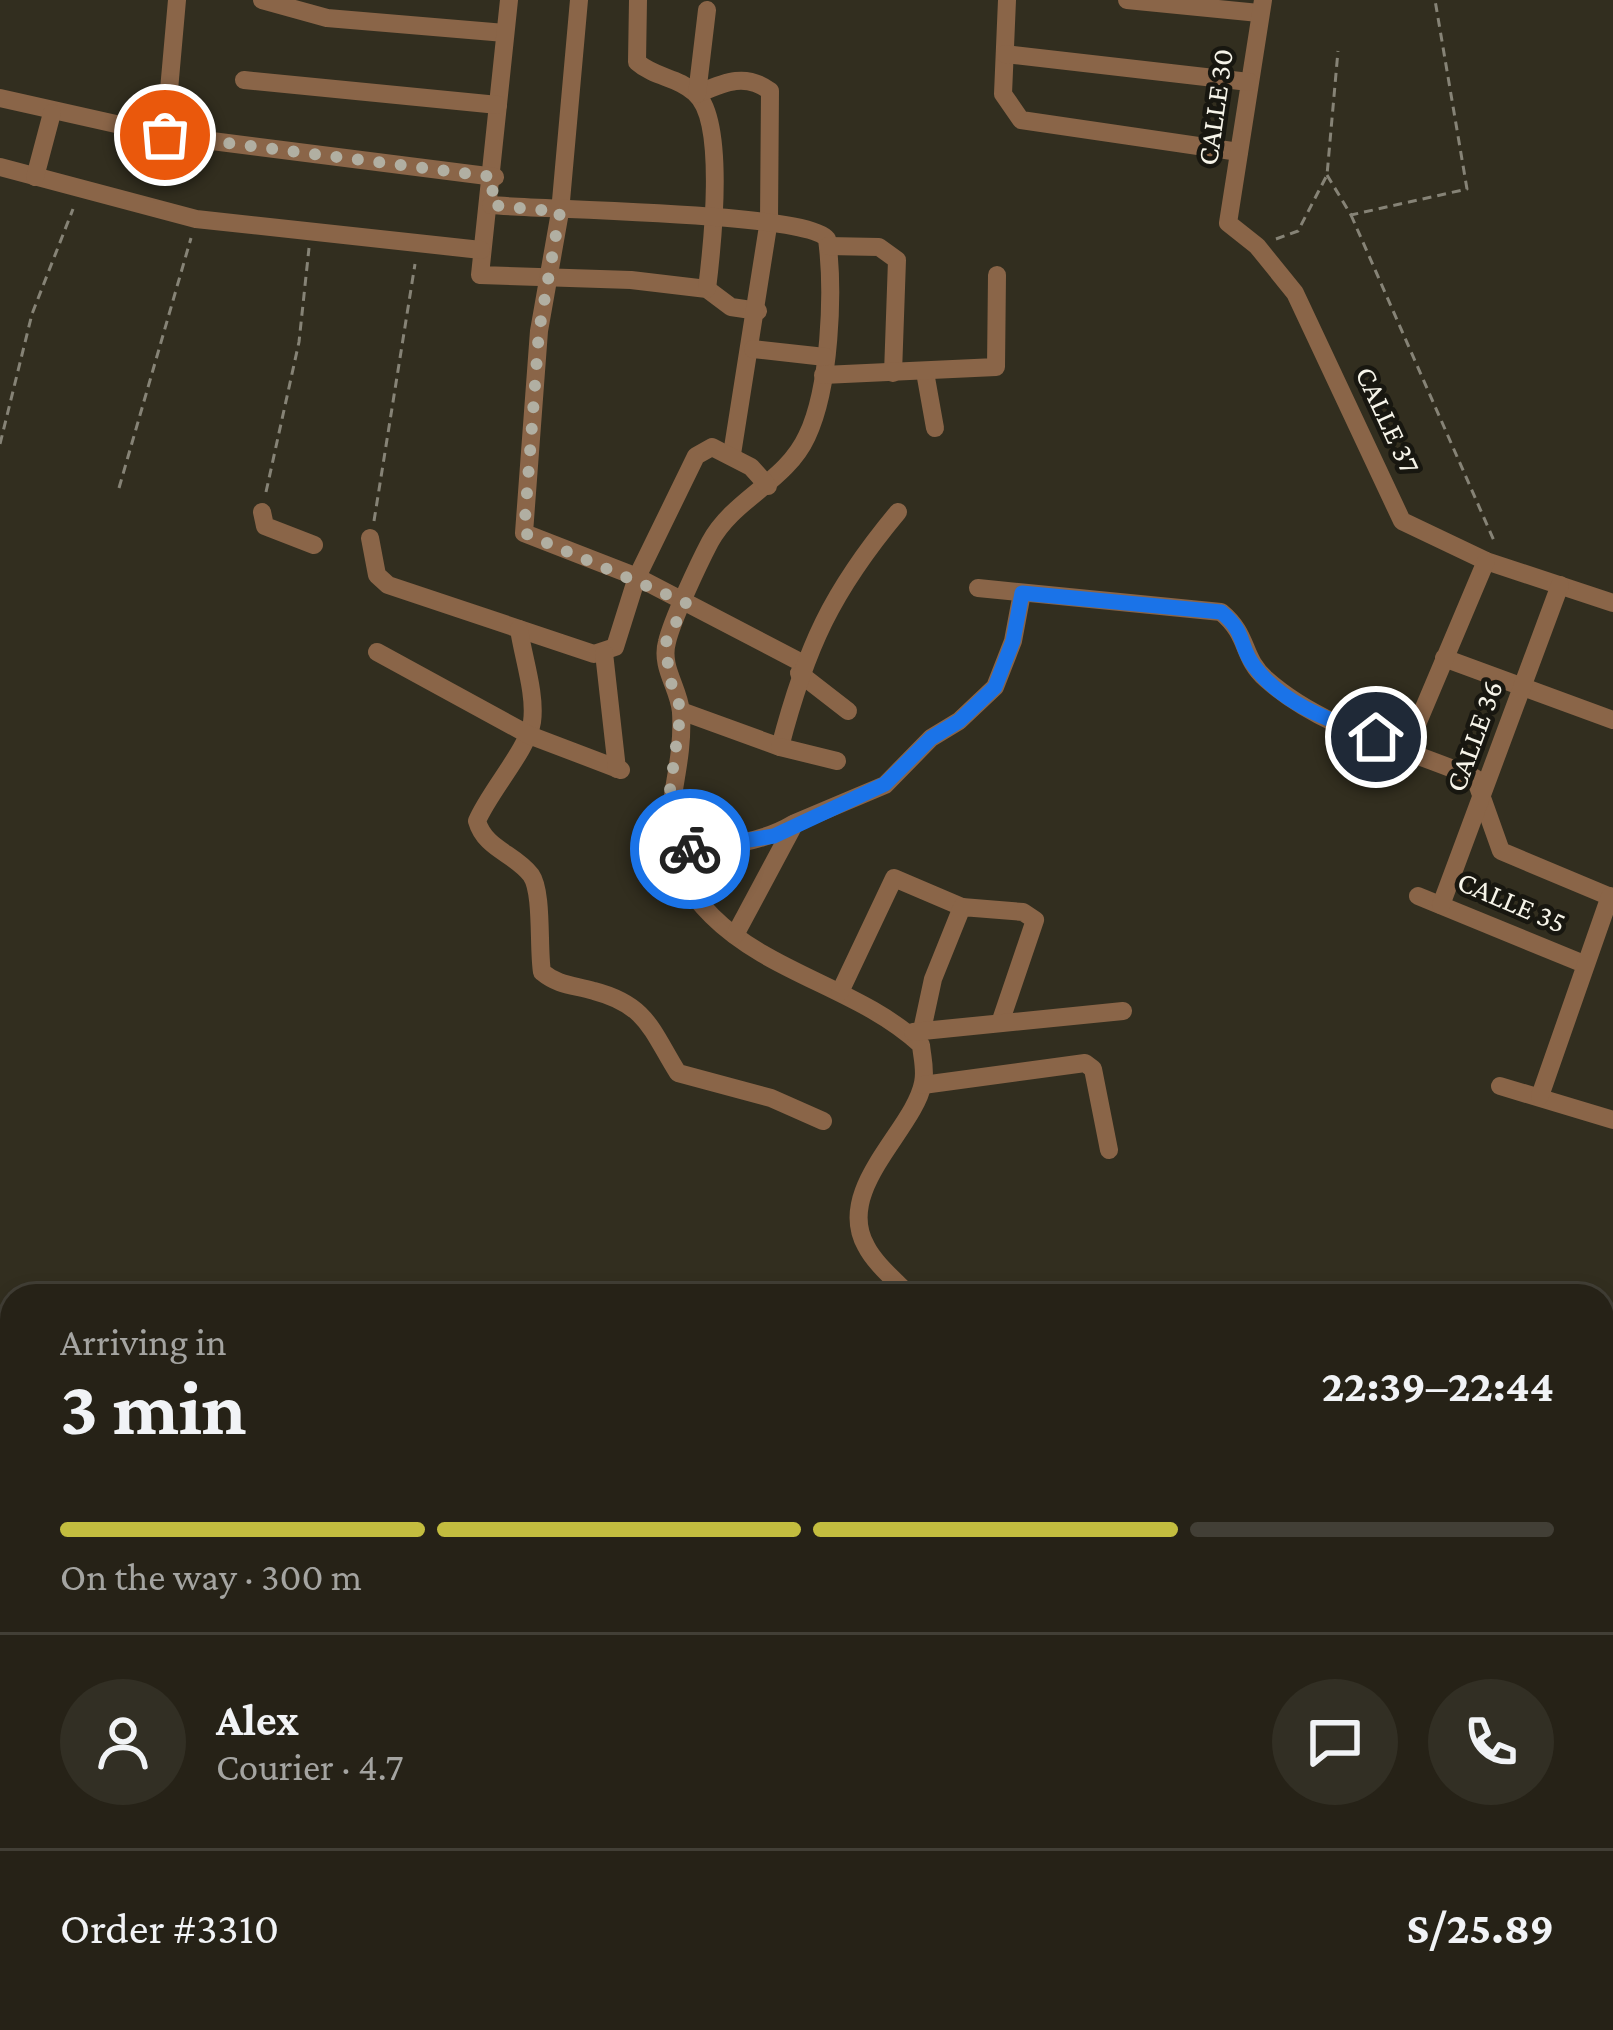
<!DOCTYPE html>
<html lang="en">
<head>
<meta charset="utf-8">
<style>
  body { margin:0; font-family:"Crimson Pro",serif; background:#322f24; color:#f1f3f6; height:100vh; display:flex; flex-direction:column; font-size:45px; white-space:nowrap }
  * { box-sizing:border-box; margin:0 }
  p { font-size:39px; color:#a4a4a1 }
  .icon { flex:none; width:66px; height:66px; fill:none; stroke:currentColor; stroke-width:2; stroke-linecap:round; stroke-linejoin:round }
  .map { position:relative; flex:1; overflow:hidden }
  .details { position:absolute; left:0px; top:1284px; width:1614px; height:747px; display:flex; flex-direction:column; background:#262217; border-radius:36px 36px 0 0; box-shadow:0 6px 18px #0003,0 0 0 3px #423f36 }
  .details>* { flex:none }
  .pin { position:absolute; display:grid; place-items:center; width:102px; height:102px; color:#fff; margin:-51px; border:6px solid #fff; border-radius:50%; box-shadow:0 3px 12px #0007 }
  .courier { position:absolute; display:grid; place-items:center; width:120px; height:120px; margin:-60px; border:9px solid #1a73e8; border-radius:50%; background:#fff; color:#222; box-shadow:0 3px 15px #0007 }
  .head em { font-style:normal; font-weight:700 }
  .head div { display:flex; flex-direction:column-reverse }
  .head { display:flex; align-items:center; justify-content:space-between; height:204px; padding:0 60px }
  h1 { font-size:78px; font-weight:700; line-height:90px }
  .bar { display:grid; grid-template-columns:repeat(4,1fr); gap:18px 12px; align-content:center; height:144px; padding:0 60px }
  .bar i { height:15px; border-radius:9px; background:#423f36 }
  .bar .active { background:#c3bd3f }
  .bar p { grid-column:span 4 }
  .line { display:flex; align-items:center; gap:30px; padding:0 60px; border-top:3px solid #423f36 }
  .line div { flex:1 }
  .round { display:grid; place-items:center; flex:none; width:126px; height:126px; border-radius:63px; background:#322f24 }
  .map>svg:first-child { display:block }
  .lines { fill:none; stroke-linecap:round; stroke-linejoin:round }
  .path { stroke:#868376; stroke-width:3; stroke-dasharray:9 6; stroke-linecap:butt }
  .street { stroke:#8a6548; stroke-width:18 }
  .done { stroke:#b1afa2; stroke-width:12; stroke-dasharray:0 21.6 }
  .route { stroke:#1a73e8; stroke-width:15 }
  .labels { text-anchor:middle; stroke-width:9; stroke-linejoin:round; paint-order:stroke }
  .street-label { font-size:30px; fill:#f6f4e9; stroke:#181710 }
</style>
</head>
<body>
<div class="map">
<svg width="1613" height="2030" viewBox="0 0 1613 2030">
  <rect width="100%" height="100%" fill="#322e1f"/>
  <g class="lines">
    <g class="path">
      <path d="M1327,175L1351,215L1467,189L1435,0"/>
      <path d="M1351,215L1495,543"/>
      <path d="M1276,239L1298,231L1327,175L1338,51"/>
      <path d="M0,444L32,314L73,209"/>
      <path d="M119,488L191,238"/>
      <path d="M266,492L299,342L309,248"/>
      <path d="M374,521L415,264"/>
    </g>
    <g class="street">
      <path d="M262,0L327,18L505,33"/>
      <path d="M509,0L480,275L631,280L707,289L731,307L758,311"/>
      <path d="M579,0L560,212L539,331L524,533L637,577L802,663"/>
      <path d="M638,0L637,62C655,78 678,77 695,93C727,120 712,248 707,289"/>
      <path d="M1007,0L1003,94L1021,120L1239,152"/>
      <path d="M1127,0L1259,13"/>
      <path d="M1263,0L1228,223L1257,246L1295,293L1402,521L1486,561L1613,603"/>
      <path d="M1005,54L1249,82"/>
      <path d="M244,80L498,105"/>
      <path d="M697,94C723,83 745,72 770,91L769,220L732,454"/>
      <path d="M697,94L707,10"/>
      <path d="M0,98L165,135L495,177"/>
      <path d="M165,135L177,0"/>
      <path d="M0,167L196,219L481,250"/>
      <path d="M35,177L52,113"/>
      <path d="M491,205C542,210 807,212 827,239C834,292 830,388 807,436C786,482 734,498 710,542C699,563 672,620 667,642C660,667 679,688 681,712C686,796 637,841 712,916C770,974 861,989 921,1045C922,1057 926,1070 923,1083C914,1130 834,1189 866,1246C875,1264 896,1281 910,1296"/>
      <path d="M828,246L879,247L897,260L893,373"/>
      <path d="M753,349L825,357"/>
      <path d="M925,372L935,428"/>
      <path d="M823,375L996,367L997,275"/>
      <path d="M262,512L265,526L314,545"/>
      <path d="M370,538L377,575L388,585L594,654L615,647L637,577L696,456L712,447L751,467L768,486"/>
      <path d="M978,588L1221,612C1250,636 1241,657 1266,679C1323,730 1406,748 1475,778L1501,851L1613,898"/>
      <path d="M519,629C523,657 536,694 532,722C528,749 489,792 477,821C485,849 514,853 531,875C543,892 538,948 542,972C559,986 574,985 594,991C648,1005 652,1032 678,1073L771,1098L823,1121"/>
      <path d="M377,652L529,735L621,770"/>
      <path d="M604,653L617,769"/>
      <path d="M1444,658L1613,720"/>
      <path d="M799,673L848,711"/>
      <path d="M681,711L780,747C806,647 832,591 898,512"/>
      <path d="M780,747L837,761"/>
      <path d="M1407,748L1486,561"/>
      <path d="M670,851C712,847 756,846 793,824"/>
      <path d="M1418,896L1584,964"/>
      <path d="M1441,905L1560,585"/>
      <path d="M735,935L795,823L885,785L931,738L959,721L995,687L1013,641L1022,593"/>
      <path d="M840,992L894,878L962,907"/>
      <path d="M922,1030L933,979L962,907L1023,912L1035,920L1000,1023"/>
      <path d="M913,1032L1123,1011"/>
      <path d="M923,1085L1085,1063L1093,1069L1109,1150"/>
      <path d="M1500,1086L1613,1120"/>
      <path d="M1540,1096L1610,896"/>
      <path d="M1602,1347L1613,1348"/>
      <path d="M1602,1440L1604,1424"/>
      <path d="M1602,1629L1613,1632"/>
      <path d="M1602,1796L1613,1798"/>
      <path d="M1602,1919L1613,1854"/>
      <path d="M1602,1978L1613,1980"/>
      <path d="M1372,2027L1387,2030"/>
      <path d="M659,2030L663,2019"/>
      <path d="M866,2030L871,2019"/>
      <path d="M1303,2030L1305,2019"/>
      <path d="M1589,2030L1590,2019"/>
    </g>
  </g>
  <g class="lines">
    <path class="done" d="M165,135L494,177L491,205L560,212L539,331L524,533L686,603L666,642L669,677L681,710L666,819L670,851L690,849"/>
    <path class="route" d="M690,849L774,836L885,784L931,738L959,721L995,687L1013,641L1022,593L1221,612C1247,633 1238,645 1254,666C1284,706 1332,721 1376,737"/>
  </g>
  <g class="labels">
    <g class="street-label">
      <text transform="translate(1215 107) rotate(-82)" y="10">CALLE 30</text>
      <text transform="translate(1388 420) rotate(65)" y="10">CALLE 37</text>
      <text transform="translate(1474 736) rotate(-70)" y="10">CALLE 36</text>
      <text transform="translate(1512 902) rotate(23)" y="10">CALLE 35</text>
    </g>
  </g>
</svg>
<div class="pin" style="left:165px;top:135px;background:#ea580c"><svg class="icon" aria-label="bag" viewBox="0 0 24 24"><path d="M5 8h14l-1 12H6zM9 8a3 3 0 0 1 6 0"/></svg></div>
<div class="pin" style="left:1376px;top:737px;background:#1f2937"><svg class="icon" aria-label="home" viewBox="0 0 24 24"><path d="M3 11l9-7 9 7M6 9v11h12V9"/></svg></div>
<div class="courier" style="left:690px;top:849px"><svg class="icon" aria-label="bike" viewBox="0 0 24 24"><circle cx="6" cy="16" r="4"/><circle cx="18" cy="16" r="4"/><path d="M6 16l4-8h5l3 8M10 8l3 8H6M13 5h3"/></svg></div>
<section class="details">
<div class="head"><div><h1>3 min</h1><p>Arriving in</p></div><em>22:39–22:44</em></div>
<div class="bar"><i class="active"></i><i class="active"></i><i class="active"></i><i></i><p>On the way · 300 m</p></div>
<div class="line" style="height:216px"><a class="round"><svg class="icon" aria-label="person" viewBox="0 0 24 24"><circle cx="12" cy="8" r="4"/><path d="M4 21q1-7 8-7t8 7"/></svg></a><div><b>Alex</b><p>Courier · 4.7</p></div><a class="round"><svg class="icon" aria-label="chat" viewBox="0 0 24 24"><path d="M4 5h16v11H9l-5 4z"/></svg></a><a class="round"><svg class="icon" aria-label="phone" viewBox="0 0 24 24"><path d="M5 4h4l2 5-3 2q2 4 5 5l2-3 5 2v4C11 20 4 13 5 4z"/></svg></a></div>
<div class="line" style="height:156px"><div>Order #3310</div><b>S/25.89</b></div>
</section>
</div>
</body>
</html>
